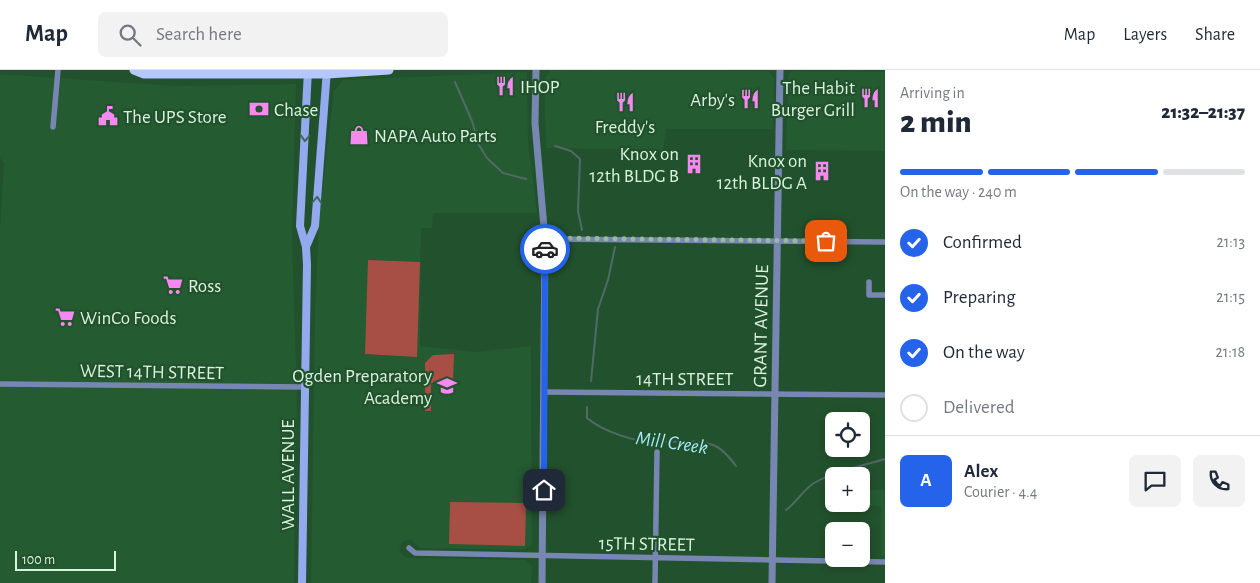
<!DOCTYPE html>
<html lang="en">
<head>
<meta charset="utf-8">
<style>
  body { margin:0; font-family:"Alegreya Sans",sans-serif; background:#f2f2f3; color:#1f2937; height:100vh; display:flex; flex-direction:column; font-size:19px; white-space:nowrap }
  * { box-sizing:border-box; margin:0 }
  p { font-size:16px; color:#747a83 }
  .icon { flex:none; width:28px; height:28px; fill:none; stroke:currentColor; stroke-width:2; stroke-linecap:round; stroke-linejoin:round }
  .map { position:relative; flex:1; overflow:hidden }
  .details { display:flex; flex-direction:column; background:#fff; width:375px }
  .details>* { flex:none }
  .controls { position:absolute; left:825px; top:342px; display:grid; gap:10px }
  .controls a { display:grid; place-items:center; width:45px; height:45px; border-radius:8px; background:#fff; box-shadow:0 2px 8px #0003; font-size:25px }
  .scale { position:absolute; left:15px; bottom:12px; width:101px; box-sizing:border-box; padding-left:5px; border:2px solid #d8f2dc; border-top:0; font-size:14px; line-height:18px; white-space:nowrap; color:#d8f2dc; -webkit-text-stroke:4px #22512d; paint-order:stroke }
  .pin { position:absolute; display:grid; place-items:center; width:42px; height:42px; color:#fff; margin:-21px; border-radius:10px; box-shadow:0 2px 8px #0006 }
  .courier { position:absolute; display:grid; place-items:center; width:50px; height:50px; margin:-25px; border:4px solid #2563eb; border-radius:50%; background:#fff; color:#222; box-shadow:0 1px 6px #0007 }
  .head em { font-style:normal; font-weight:800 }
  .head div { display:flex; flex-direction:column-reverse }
  .head { display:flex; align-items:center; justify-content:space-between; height:85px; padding:0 15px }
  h1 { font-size:32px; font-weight:800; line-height:38px }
  .bar { display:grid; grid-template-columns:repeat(4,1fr); gap:8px 5px; align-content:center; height:60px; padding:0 15px }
  .bar i { height:6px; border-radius:4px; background:#e0e1e3 }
  .bar .active { background:#2563eb }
  .bar p { grid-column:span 4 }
  .line { display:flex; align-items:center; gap:12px; padding:0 15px; border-top:1px solid #e0e1e3 }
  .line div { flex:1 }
  .round { display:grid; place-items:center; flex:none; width:52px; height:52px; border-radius:8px; background:#f2f2f3 }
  ol { padding:0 15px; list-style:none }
  li { display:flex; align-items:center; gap:15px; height:55px }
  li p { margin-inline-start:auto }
  li .icon { padding:5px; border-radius:50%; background:#2563eb; color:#fff; stroke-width:4 }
  li:last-child { color:#747a83 }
  li i { width:28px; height:28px; border:2px solid #e0e1e3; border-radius:50% }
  header { display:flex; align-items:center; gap:30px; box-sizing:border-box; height:70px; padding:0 25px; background:#fff; border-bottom:1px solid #e0e1e3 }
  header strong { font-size:24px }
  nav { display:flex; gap:28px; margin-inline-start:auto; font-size:18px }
  .search { width:350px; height:45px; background:#f2f2f3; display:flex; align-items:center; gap:12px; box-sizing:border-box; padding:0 18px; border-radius:8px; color:#747a83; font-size:19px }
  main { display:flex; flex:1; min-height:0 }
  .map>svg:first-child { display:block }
  .built { fill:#245b31 }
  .green { fill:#a74f44 }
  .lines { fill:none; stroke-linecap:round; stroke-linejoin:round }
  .stream { stroke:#526a66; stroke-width:2 }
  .minor { stroke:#7887b2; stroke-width:5.5 }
  .tertiary { stroke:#7887b2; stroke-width:7 }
  .secondary { stroke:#93aaee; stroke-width:8 }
  .primary { stroke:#b5c8fc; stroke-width:9 }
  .oneway { stroke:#3e675d }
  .done { stroke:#98ba9f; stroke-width:5; stroke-dasharray:0 9 }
  .route { stroke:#2563eb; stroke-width:6 }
  .labels { text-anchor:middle; stroke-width:4.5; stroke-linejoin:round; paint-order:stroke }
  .poi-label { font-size:19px; fill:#d8f2dc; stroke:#22512d; text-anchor:start }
  .street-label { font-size:19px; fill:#d8f2dc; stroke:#22512d }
  .water-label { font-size:20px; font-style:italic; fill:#a7edf9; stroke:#22512d }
</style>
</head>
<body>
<header>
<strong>Map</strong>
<div class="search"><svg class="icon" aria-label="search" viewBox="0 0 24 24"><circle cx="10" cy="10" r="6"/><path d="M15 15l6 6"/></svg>Search here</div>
<nav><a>Map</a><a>Layers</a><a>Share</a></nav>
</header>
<main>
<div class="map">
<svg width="885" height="513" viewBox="0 0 885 513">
  <rect width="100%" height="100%" fill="#22512d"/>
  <g class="built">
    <path d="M551,0L769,1L774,8L773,59H666L663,80L546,78L544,9Z"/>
    <path d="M793,1L885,2V81L786,80L788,8L789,3Z"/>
    <path d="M527,2L528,72L537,143H433L432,158H421L420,276L476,282L531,276L532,475L525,480L420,478L411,469L402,472L399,479L402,485L408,488L526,490L532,496L531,513H311L315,241L319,149L334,21L343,10Z"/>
    <path d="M0,4L176,16L296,14L292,169L297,325L294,513H0V158L4,93L0,88Z"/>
    <path d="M861,420H885V486H881V436L843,435L861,434Z"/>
  </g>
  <g class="green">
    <path d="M368,190L420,192L417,287L365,284Z"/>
    <path d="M454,284L453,312L431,313V341H425V293L433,285Z"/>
    <path d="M450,432L526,433L525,476L449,474Z"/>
  </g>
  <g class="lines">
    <g class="stream">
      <path d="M455,12L472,51L479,75L487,88L503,103L526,109"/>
      <path d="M555,76L571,81L580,89L578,141L582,160"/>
      <path d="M591,311L598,239L608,210L615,177"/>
      <path d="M587,337V348C604,362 637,373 659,372C676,372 696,369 713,375C722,378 730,388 736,396"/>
      <path d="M786,440C797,432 804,419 814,413C835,401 862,396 885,389"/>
    </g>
    <g class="minor">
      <path d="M53,57L58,0"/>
      <path d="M545,169L885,172"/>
      <path d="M869,212V225H885"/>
      <path d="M0,314L304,317"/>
      <path d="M544,322L885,325"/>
      <path d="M409,478L415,483L885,492"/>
      <path d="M655,513L657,382"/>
    </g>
    <g class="tertiary">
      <path d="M536,0L535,53L545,169L542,513"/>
      <path d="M772,513L780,0"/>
    </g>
    <g class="secondary">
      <path d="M306,177L315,156L327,0"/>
      <path d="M302,513L307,195L306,177L300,156L308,0"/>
    </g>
    <path class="primary" d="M134,0L144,4H327L389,0"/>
  </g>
  <defs><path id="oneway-chevron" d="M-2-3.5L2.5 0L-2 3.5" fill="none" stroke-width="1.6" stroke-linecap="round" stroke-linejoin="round" transform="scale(1.25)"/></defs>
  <g class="oneway">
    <use href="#oneway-chevron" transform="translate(305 68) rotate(93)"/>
    <use href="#oneway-chevron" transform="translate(317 130) rotate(-86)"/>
  </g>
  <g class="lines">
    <path class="done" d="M545,179V168L826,171"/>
    <path class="route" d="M544,420L545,179"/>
  </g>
  <defs>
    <symbol id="restaurant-bare" viewBox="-9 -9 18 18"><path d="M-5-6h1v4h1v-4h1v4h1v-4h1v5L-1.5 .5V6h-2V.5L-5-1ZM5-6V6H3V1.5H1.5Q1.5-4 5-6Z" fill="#f589ef" stroke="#22512d" stroke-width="2.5" paint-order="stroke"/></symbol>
    <symbol id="bank-bare" viewBox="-9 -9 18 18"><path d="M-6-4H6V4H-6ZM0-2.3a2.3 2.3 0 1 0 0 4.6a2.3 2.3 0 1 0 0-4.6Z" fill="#f589ef" stroke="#22512d" stroke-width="2.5" paint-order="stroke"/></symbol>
    <symbol id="civic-bare" viewBox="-9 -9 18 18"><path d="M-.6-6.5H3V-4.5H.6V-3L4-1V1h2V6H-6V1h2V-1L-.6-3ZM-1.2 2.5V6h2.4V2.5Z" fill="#f589ef" stroke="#22512d" stroke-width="2.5" paint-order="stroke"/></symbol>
    <symbol id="shop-bare" viewBox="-9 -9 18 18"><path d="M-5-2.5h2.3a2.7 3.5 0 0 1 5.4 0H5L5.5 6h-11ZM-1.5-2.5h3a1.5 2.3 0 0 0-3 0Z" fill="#f589ef" stroke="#22512d" stroke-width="2.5" paint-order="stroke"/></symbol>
    <symbol id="building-bare" viewBox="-9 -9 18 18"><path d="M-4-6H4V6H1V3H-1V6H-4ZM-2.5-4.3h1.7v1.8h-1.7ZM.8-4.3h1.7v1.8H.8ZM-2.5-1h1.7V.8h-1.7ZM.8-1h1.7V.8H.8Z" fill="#f589ef" stroke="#22512d" stroke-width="2.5" paint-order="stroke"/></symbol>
    <symbol id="supermarket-bare" viewBox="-9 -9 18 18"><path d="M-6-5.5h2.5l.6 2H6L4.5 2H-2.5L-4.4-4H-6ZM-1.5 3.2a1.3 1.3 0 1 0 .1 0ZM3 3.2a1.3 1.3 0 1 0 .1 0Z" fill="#f589ef" stroke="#22512d" stroke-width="2.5" paint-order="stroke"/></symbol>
    <symbol id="school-bare" viewBox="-9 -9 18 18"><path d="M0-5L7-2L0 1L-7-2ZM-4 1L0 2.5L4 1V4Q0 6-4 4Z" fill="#f589ef" stroke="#22512d" stroke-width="2.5" paint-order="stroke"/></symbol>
  </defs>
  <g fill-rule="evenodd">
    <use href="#restaurant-bare" x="491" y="2" width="28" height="28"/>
    <use href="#restaurant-bare" x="856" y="14" width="28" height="28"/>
    <use href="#restaurant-bare" x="736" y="15" width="28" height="28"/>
    <use href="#restaurant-bare" x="611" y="18" width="28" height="28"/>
    <use href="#bank-bare" x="245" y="25" width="28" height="28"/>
    <use href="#civic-bare" x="94" y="32" width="28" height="28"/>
    <use href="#shop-bare" x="345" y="51" width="28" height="28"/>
    <use href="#building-bare" x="680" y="80" width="28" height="28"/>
    <use href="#building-bare" x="808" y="87" width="28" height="28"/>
    <use href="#supermarket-bare" x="159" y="201" width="28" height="28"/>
    <use href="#supermarket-bare" x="51" y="233" width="28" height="28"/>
    <use href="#school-bare" x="433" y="302" width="28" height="28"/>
  </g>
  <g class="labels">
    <g class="poi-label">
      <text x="520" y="23">IHOP</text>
      <text x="855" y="24" text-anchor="end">The Habit<tspan x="855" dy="22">Burger Grill</tspan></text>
      <text x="735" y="36" text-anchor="end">Arby's</text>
      <text x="274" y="46">Chase</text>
      <text x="123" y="53">The UPS Store</text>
      <text x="625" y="63" text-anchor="middle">Freddy's</text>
      <text x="374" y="72">NAPA Auto Parts</text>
      <text x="679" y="90" text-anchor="end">Knox on<tspan x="679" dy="22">12th BLDG B</tspan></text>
      <text x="807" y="97" text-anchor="end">Knox on<tspan x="807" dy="22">12th BLDG A</tspan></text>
      <text x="188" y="222">Ross</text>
      <text x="80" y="254">WinCo Foods</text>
      <text x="432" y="312" text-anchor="end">Ogden Preparatory<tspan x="432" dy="22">Academy</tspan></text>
    </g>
    <g class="street-label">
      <text transform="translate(760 256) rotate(-89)" y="7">GRANT AVENUE</text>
      <text transform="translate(152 301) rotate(1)" y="7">WEST 14TH STREET</text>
      <text x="685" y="315">14TH STREET</text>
      <text transform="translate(287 405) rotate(-90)" y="7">WALL AVENUE</text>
      <text transform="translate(647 473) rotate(1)" y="7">15TH STREET</text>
    </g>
    <g class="water-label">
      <text transform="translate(672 372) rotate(8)" y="7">Mill Creek</text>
    </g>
  </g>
</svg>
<div class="controls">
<a><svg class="icon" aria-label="locate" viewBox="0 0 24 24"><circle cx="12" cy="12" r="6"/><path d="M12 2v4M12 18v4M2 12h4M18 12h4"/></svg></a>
<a>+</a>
<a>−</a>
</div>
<div class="scale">100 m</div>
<div class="pin" style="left:826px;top:171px;background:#ea580c"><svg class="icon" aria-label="bag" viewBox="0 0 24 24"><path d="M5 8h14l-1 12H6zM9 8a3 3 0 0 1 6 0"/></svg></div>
<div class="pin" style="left:544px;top:420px;background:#1f2937"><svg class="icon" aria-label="home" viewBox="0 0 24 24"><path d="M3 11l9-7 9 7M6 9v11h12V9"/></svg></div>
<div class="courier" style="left:545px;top:179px"><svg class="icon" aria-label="car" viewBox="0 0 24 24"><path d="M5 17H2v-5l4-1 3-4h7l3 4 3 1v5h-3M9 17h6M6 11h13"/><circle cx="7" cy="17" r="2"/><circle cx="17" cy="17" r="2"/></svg></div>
</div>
<section class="details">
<div class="head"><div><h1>2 min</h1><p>Arriving in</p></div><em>21:32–21:37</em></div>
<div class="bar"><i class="active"></i><i class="active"></i><i class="active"></i><i></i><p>On the way · 240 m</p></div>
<ol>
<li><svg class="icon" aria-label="check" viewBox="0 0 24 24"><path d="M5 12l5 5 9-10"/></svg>Confirmed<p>21:13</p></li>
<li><svg class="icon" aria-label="check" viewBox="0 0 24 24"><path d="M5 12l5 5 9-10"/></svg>Preparing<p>21:15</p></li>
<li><svg class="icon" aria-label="check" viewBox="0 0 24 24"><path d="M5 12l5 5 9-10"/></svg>On the way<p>21:18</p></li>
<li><i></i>Delivered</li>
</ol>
<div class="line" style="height:90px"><b class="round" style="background:#2563eb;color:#fff">A</b><div><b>Alex</b><p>Courier · 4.4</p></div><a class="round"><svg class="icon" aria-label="chat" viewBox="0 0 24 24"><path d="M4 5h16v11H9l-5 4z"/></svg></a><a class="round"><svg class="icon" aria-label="phone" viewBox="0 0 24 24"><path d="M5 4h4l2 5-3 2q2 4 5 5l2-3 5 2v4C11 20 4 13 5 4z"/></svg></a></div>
</section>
</main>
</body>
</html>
